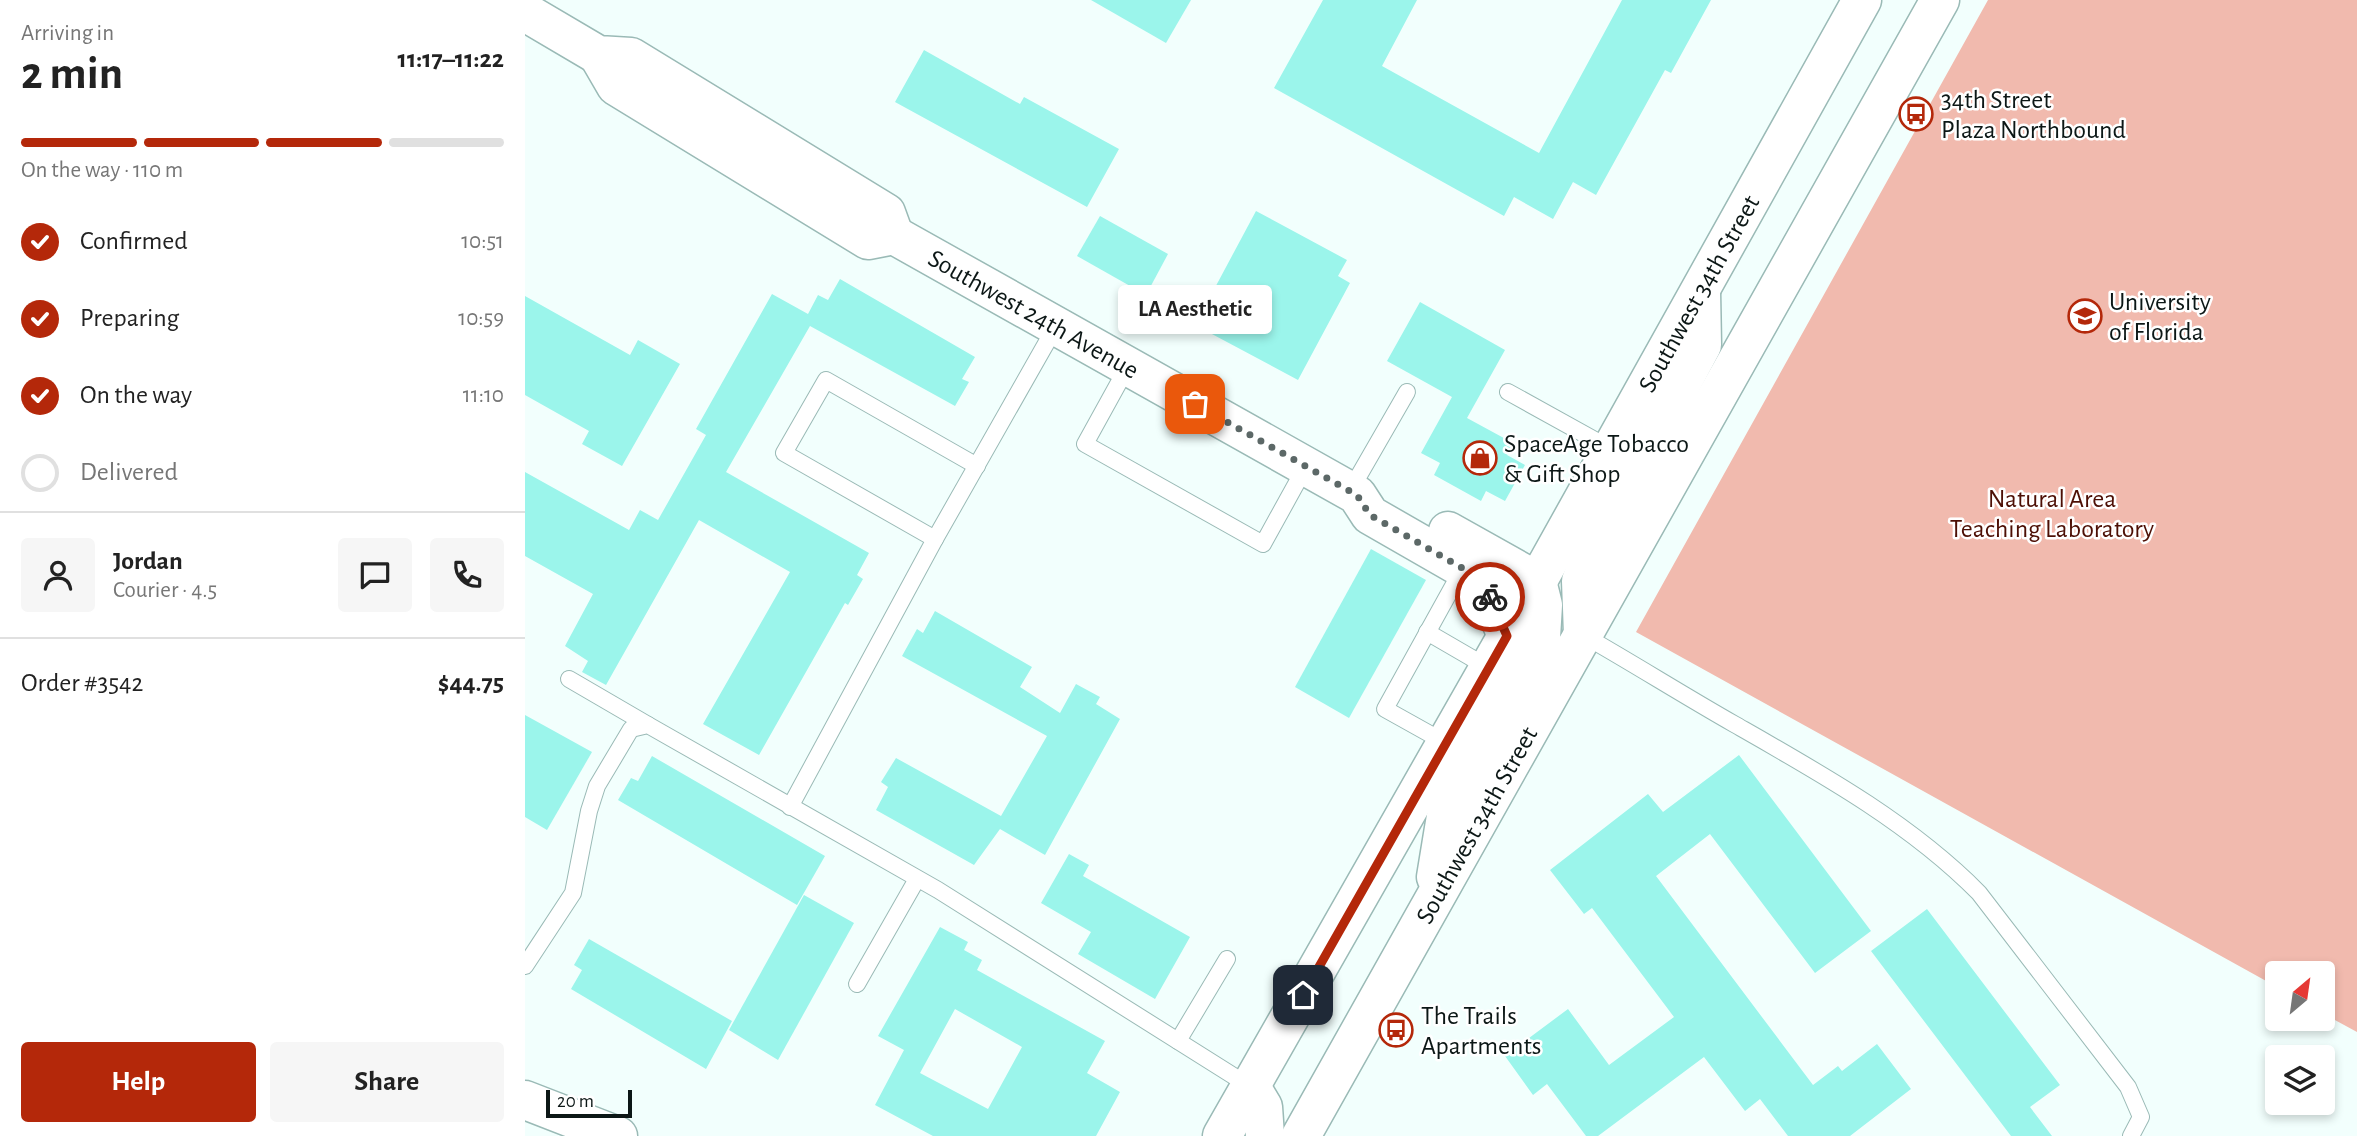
<!DOCTYPE html>
<html lang="en">
<head>
<meta charset="utf-8">
<style>
  body { margin:0; font-family:"Alegreya Sans",sans-serif; background:#f6f6f6; color:#222; height:100vh; display:flex; flex-direction:column; font-size:26px; white-space:nowrap }
  * { box-sizing:border-box; margin:0 }
  p { font-size:23px; color:#767676 }
  .icon { flex:none; width:38px; height:38px; fill:none; stroke:currentColor; stroke-width:2; stroke-linecap:round; stroke-linejoin:round }
  .map { position:relative; flex:1; overflow:hidden }
  .details { display:flex; flex-direction:column; background:#fff; width:525px }
  .details>* { flex:none }
  .needle { width:46px; rotate:29deg }
  .tools { position:absolute; left:1740px; top:961px; display:grid; gap:14px }
  .tools a { display:grid; place-items:center; width:70px; height:70px; border-radius:7px; background:#fff; box-shadow:0 4px 10px #0003; font-size:35px }
  .scale { position:absolute; left:21px; bottom:18px; width:86px; box-sizing:border-box; padding-left:7px; border:4px solid #0c1716; border-top:0; font-size:19px; line-height:24px; white-space:nowrap; color:#0c1716; -webkit-text-stroke:5px #fff; paint-order:stroke }
  .pin { position:absolute; display:grid; place-items:center; width:60px; height:60px; color:#fff; margin:-30px; border-radius:14px; box-shadow:0 4px 10px #0006 }
  .courier { position:absolute; display:grid; place-items:center; width:70px; height:70px; margin:-35px; border:5px solid #b4280a; border-radius:50%; background:#fff; color:#222; box-shadow:0 2px 9px #0007 }
  .bubble { position:absolute; height:49px; border-radius:7px; background:#fff; box-shadow:0 4px 10px #0003; font-size:23px; font-weight:600; line-height:49px; text-align:center }
  .head em { font-style:normal; font-weight:600 }
  .head div { display:flex; flex-direction:column-reverse }
  .head { display:flex; align-items:center; justify-content:space-between; height:119px; padding:0 21px }
  h1 { font-size:46px; font-weight:600; line-height:52px }
  .bar { display:grid; grid-template-columns:repeat(4,1fr); gap:10px 7px; align-content:center; height:84px; padding:0 21px }
  .bar i { height:9px; border-radius:5px; background:#e0e0e0 }
  .bar .selected { background:#b4280a }
  .bar p { grid-column:span 4 }
  .line { display:flex; align-items:center; gap:18px; padding:0 21px; border-top:2px solid #e0e0e0 }
  .line div { flex:1 }
  .round { display:grid; place-items:center; flex:none; width:74px; height:74px; border-radius:7px; background:#f6f6f6 }
  ol { padding:0 21px; list-style:none }
  li { display:flex; align-items:center; gap:21px; height:77px }
  li p { margin-inline-start:auto }
  li .icon { padding:7px; border-radius:50%; background:#b4280a; color:#fff; stroke-width:4 }
  li:last-child { color:#767676 }
  li i { width:38px; height:38px; border:4px solid #e0e0e0; border-radius:50% }
  .cta { display:flex; gap:14px; margin-top:auto; padding:14px 21px }
  .cta a { flex:1; height:80px; border-radius:7px; background:#b4280a; color:#fff; font-size:28px; font-weight:600; line-height:80px; text-align:center }
  .cta a+a { background:#f6f6f6; color:#222 }
  main { display:flex; flex:1; min-height:0 }
  .map>svg:first-child { display:block }
  .green { fill:#f1baae }
  .building { fill:#9bf5eb; fill-rule:evenodd }
  .lines { fill:none; stroke-linecap:round; stroke-linejoin:round }
  .lane-casing { stroke:#9abab6; stroke-width:18 }
  .secondary-casing { stroke:#9abab6; stroke-width:41 }
  .primary-casing { stroke:#9abab6; stroke-width:41 }
  .lane { stroke:#fff; stroke-width:16 }
  .secondary { stroke:#fff; stroke-width:38 }
  .primary { stroke:#fff; stroke-width:38 }
  .done { stroke:#5c6867; stroke-width:7; stroke-dasharray:0 12.6 }
  .route { stroke:#b4280a; stroke-width:9 }
  .labels { text-anchor:middle; stroke-width:5; stroke-linejoin:round; paint-order:stroke }
  .poi-label { font-size:26px; fill:#0c1716; stroke:#fff; text-anchor:start }
  .street-label { font-size:26px; fill:#0c1716; stroke:#fff }
  .park-label { font-size:26px; fill:#4d0f05; stroke:#fff }
</style>
</head>
<body>
<main>
<section class="details">
<div class="head"><div><h1>2 min</h1><p>Arriving in</p></div><em>11:17–11:22</em></div>
<div class="bar"><i class="selected"></i><i class="selected"></i><i class="selected"></i><i></i><p>On the way · 110 m</p></div>
<ol>
<li><svg class="icon" aria-label="check" viewBox="0 0 24 24"><path d="M5 12l5 5 9-10"/></svg>Confirmed<p>10:51</p></li>
<li><svg class="icon" aria-label="check" viewBox="0 0 24 24"><path d="M5 12l5 5 9-10"/></svg>Preparing<p>10:59</p></li>
<li><svg class="icon" aria-label="check" viewBox="0 0 24 24"><path d="M5 12l5 5 9-10"/></svg>On the way<p>11:10</p></li>
<li><i></i>Delivered</li>
</ol>
<div class="line" style="height:126px"><a class="round"><svg class="icon" aria-label="person" viewBox="0 0 24 24"><circle cx="12" cy="8" r="4"/><path d="M4 21q1-7 8-7t8 7"/></svg></a><div><b>Jordan</b><p>Courier · 4.5</p></div><a class="round"><svg class="icon" aria-label="chat" viewBox="0 0 24 24"><path d="M4 5h16v11H9l-5 4z"/></svg></a><a class="round"><svg class="icon" aria-label="phone" viewBox="0 0 24 24"><path d="M5 4h4l2 5-3 2q2 4 5 5l2-3 5 2v4C11 20 4 13 5 4z"/></svg></a></div>
<div class="line" style="height:91px"><div>Order #3542</div><b>$44.75</b></div>
<div class="cta"><a>Help</a><a>Share</a></div>
</section>
<div class="map">
<svg width="1832" height="1136" viewBox="0 0 1832 1136">
  <rect width="100%" height="100%" fill="#f2fffd"/>
  <path class="green" d="M1463,0H1832V1032L1797,1013V973H1752V987L1111,632Z"/>
  <g class="building">
    <path d="M566,0H666L641,43Z"/>
    <path d="M798,0H892L857,66L1014,153L1097,0H1186L1146,73L1140,70L1071,195L1048,182L1028,219L989,197L979,216L749,88Z"/>
    <path d="M399,50L495,104L499,97L594,149L562,207L370,102Z"/>
    <path d="M731,211L822,260L813,276L825,283L773,380L670,325Z"/>
    <path d="M575,216L643,254L621,295L552,256Z"/>
    <path d="M315,279L450,357L437,379L444,382L430,406L285,326L201,472L344,553L332,575L338,579L323,605L320,603L234,755L178,724L265,572L174,520L81,685L57,672L63,661L40,646L68,594L0,556V472L104,530L115,510L133,520L181,435L171,429L247,294L283,314L293,295L303,300Z"/>
    <path d="M0,296L105,355L113,340L155,364L97,466L57,444L64,431L0,395Z"/>
    <path d="M895,302L980,350L942,418L988,443L982,455L1000,465L980,501L961,491L956,501L909,475L915,463L896,453L927,397L862,361Z"/>
    <path d="M846,549L901,580L824,718L770,687Z"/>
    <path d="M410,611L507,667L495,687L535,713L551,684L575,697L571,704L595,719L520,855L475,829L449,865L351,810L363,787L356,782L371,758L476,816L522,736L377,656L392,629L398,633Z"/>
    <path d="M0,715L67,752L22,830L0,817Z"/>
    <path d="M1214,755L1346,931L1290,973L1185,834L1131,876L1288,1085L1313,1066L1317,1071L1352,1044L1386,1089L1325,1136H1263L1235,1099L1220,1111L1179,1057L1073,1136H1061L1022,1084L1008,1095L980,1056L1043,1009L1084,1065L1149,1017L1067,908L1059,914L1025,870L1123,794L1138,812Z"/>
    <path d="M127,756L300,856L272,905L93,800L106,778L113,781Z"/>
    <path d="M544,854L564,865L558,876L665,937L630,999L553,954L566,932L516,903Z"/>
    <path d="M279,895L329,923L253,1060L204,1030Z"/>
    <path d="M1402,909L1535,1085L1505,1107L1527,1136H1486L1346,951Z"/>
    <path d="M415,927L443,942L439,950L457,960L452,970L580,1041L562,1073L595,1092L571,1136H408L350,1105L379,1050L353,1036ZM430,1009L497,1047L463,1109L395,1073Z"/>
    <path d="M64,939L207,1021L181,1069L46,989L57,970L49,965Z"/>
  </g>
  <g class="lines">
    <defs>
      <g id="lane">
        <path d="M603,366L560,444L738,544L781,466"/>
        <path d="M983,392L1086,449"/>
        <path d="M825,491L882,392"/>
        <path d="M410,539L259,453L301,380L452,466"/>
        <path d="M902,632L964,668"/>
        <path d="M1058,635C1109,664 1158,695 1209,724C1295,773 1385,823 1454,893L1603,1087L1616,1117L1606,1136"/>
        <path d="M44,679L123,725"/>
        <path d="M921,743L860,709L938,568"/>
        <path d="M265,807L410,539L531,326"/>
        <path d="M0,966L48,893L64,811L72,786L106,729L123,725L413,890L726,1087"/>
        <path d="M332,984L392,879"/>
        <path d="M653,1041L702,959"/>
      </g>
      <g id="secondary">
        <path d="M0,12L73,55L106,57L361,213L369,235"/>
        <path id="s1" d="M73,55L91,86L343,240L369,235L832,495L845,515L946,573C965,590 972,613 982,636"/>
        <path d="M923,531L1012,581"/>
        <path d="M0,1100L93,1136"/>
      </g>
      <g id="primary">
        <path d="M1058,635L1056,581L1070,546L1177,345L1176,291"/>
        <path d="M911,877L921,816L1000,672L1016,637L1018,605L1012,581"/>
        <path d="M726,1087L738,1107L740,1136"/>
        <path id="s2" d="M697,1136L982,636L1337,0"/>
        <path id="s3" d="M776,1136L1415,0"/>
      </g>
    </defs>
    <use href="#lane" class="lane-casing"/>
    <use href="#secondary" class="secondary-casing"/>
    <use href="#primary" class="primary-casing"/>
    <use href="#lane" class="lane"/>
    <use href="#secondary" class="secondary"/>
    <use href="#primary" class="primary"/>
  </g>
  <g class="lines">
    <path class="done" d="M670,404L832,495L845,515L946,573L956,583L965,597"/>
    <path class="route" d="M778,995L982,636L965,597"/>
  </g>
  <defs>
    <symbol id="bus-ring" viewBox="-11 -11 22 22"><circle r="9.5" fill="#fff" stroke="#b4280a" stroke-width="1.5"/><path d="M-5-6H5V4H4V6H2V4H-2V6H-4V4H-5ZM-3.5-4V0h7V-4ZM-3.5 1.2v1.5H-2V1.2ZM2 1.2v1.5H3.5V1.2Z" fill="#b4280a"/></symbol>
    <symbol id="university-ring" viewBox="-11 -11 22 22"><circle r="9.5" fill="#fff" stroke="#b4280a" stroke-width="1.5"/><path d="M0-5L7-2L0 1L-7-2ZM-4 1L0 2.5L4 1V4Q0 6-4 4Z" fill="#b4280a"/></symbol>
    <symbol id="shop-ring" viewBox="-11 -11 22 22"><circle r="9.5" fill="#fff" stroke="#b4280a" stroke-width="1.5"/><path d="M-5-2.5h2.3a2.7 3.5 0 0 1 5.4 0H5L5.5 6h-11ZM-1.5-2.5h3a1.5 2.3 0 0 0-3 0Z" fill="#b4280a"/></symbol>
  </defs>
  <g fill-rule="evenodd">
    <use href="#bus-ring" x="1372" y="95" width="38" height="38"/>
    <use href="#university-ring" x="1541" y="297" width="38" height="38"/>
    <use href="#shop-ring" x="936" y="439" width="38" height="38"/>
    <use href="#bus-ring" x="852" y="1011" width="38" height="38"/>
  </g>
  <g class="labels">
    <g class="poi-label">
      <text x="1416" y="108">34th Street<tspan x="1416" dy="30">Plaza Northbound</tspan></text>
      <text x="1584" y="310">University<tspan x="1584" dy="30">of Florida</tspan></text>
      <text x="979" y="452">SpaceAge Tobacco<tspan x="979" dy="30">&amp; Gift Shop</tspan></text>
      <text x="896" y="1024">The Trails<tspan x="896" dy="30">Apartments</tspan></text>
    </g>
    <g class="street-label">
      <text dy="9" stroke="none"><textPath href="#s2" startOffset="968">Southwest 34th Street</textPath></text>
      <text dy="9" stroke="none"><textPath href="#s1" startOffset="518">Southwest 24th Avenue</textPath></text>
      <text dy="9" stroke="none"><textPath href="#s3" startOffset="357">Southwest 34th Street</textPath></text>
    </g>
    <g class="park-label">
      <text x="1527" y="507">Natural Area<tspan x="1527" dy="30">Teaching Laboratory</tspan></text>
    </g>
  </g>
</svg>
<div class="tools">
<a><svg class="needle" viewBox="-14 -14 28 28"><path d="M0-13l5 13h-10z" fill="#e53935"/><path d="M0 13l5-13h-10z" fill="#767676"/></svg></a>
<a><svg class="icon" aria-label="layers" viewBox="0 0 24 24"><path d="M12 4l9 5-9 5-9-5zM3 14l9 5 9-5"/></svg></a>
</div>
<div class="scale">20 m</div>
<div class="pin" style="left:670px;top:404px;background:#ea580c"><svg class="icon" aria-label="bag" viewBox="0 0 24 24"><path d="M5 8h14l-1 12H6zM9 8a3 3 0 0 1 6 0"/></svg></div>
<div class="pin" style="left:778px;top:995px;background:#1f2937"><svg class="icon" aria-label="home" viewBox="0 0 24 24"><path d="M3 11l9-7 9 7M6 9v11h12V9"/></svg></div>
<div class="courier" style="left:965px;top:597px"><svg class="icon" aria-label="bike" viewBox="0 0 24 24"><circle cx="6" cy="16" r="4"/><circle cx="18" cy="16" r="4"/><path d="M6 16l4-8h5l3 8M10 8l3 8H6M13 5h3"/></svg></div>
<div class="bubble" style="left:593px;top:285px;width:154px">LA Aesthetic</div>
</div>
</main>
</body>
</html>
